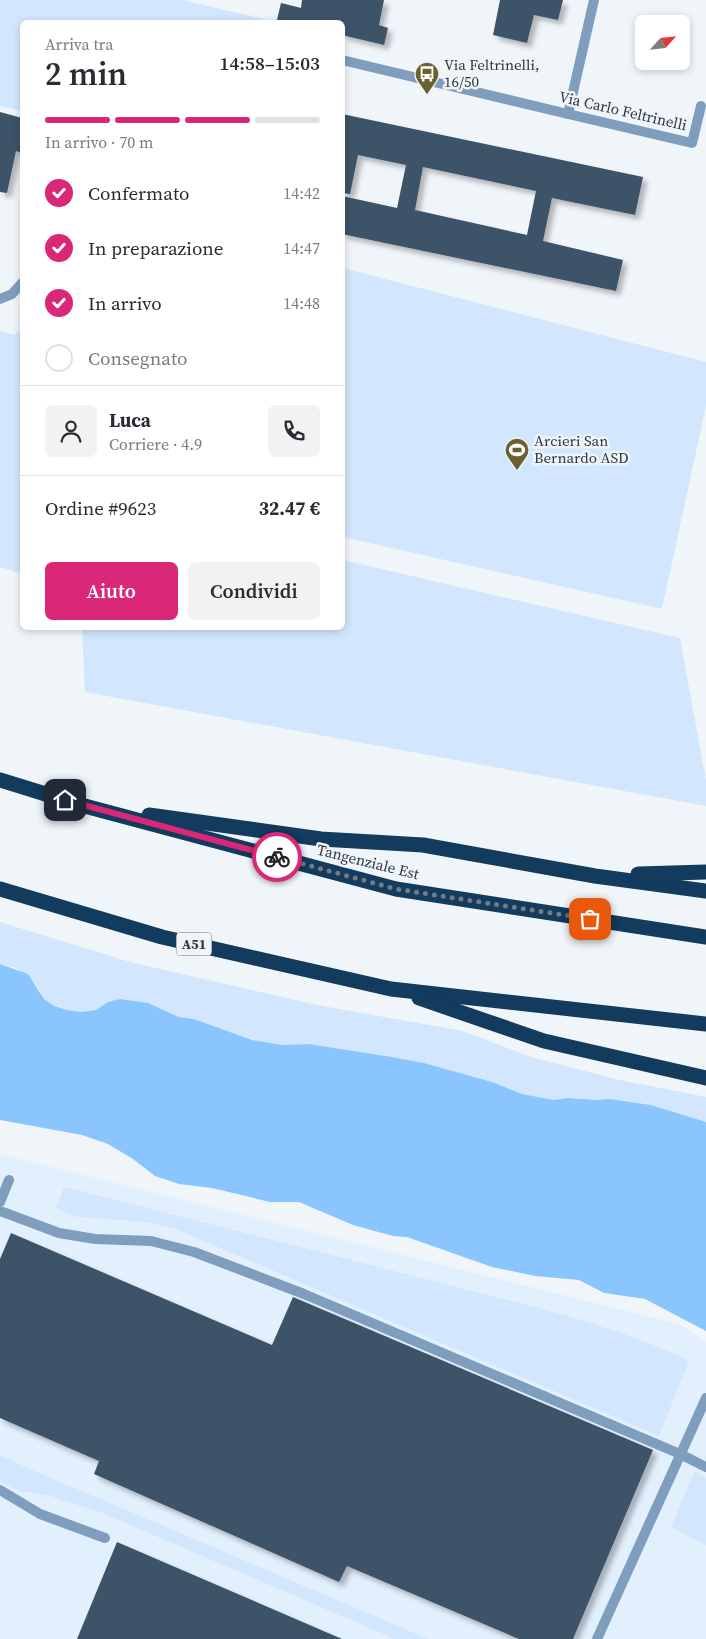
<!DOCTYPE html>
<html lang="it">
<head>
<meta charset="utf-8">
<style>
  body { margin:0; font-family:"Source Serif 4",serif; background:#f2f2f3; color:#2b2b33; height:100vh; display:flex; flex-direction:column; font-size:19px; white-space:nowrap }
  * { box-sizing:border-box; margin:0 }
  p { font-size:16px; color:#7c7c81 }
  .icon { flex:none; width:28px; height:28px; fill:none; stroke:currentColor; stroke-width:2; stroke-linecap:round; stroke-linejoin:round }
  .map { position:relative; flex:1; overflow:hidden }
  .drawer { position:absolute; left:20px; top:20px; width:325px; height:610px; display:flex; flex-direction:column; background:#fff; border-radius:8px; box-shadow:0 2px 8px #0003 }
  .drawer>* { flex:none }
  .needle { width:32px; rotate:63deg }
  .controls { position:absolute; left:635px; top:15px; display:grid; gap:10px }
  .controls a { display:grid; place-items:center; width:55px; height:55px; border-radius:8px; background:#fff; box-shadow:0 2px 8px #0003; font-size:25px }
  .pin { position:absolute; display:grid; place-items:center; width:42px; height:42px; color:#fff; margin:-21px; border-radius:10px; box-shadow:0 2px 8px #0006 }
  .courier { position:absolute; display:grid; place-items:center; width:50px; height:50px; margin:-25px; border:4px solid #db2777; border-radius:50%; background:#fff; color:#222; box-shadow:0 1px 6px #0007 }
  .overview em { font-style:normal; font-weight:600 }
  .overview div { display:flex; flex-direction:column-reverse }
  .overview { display:flex; align-items:center; justify-content:space-between; height:85px; padding:0 25px }
  h1 { font-size:32px; font-weight:600; line-height:38px }
  .bar { display:grid; grid-template-columns:repeat(4,1fr); gap:8px 5px; align-content:center; height:60px; padding:0 25px }
  .bar i { height:6px; border-radius:4px; background:#e1e1e2 }
  .bar .on { background:#db2777 }
  .bar p { grid-column:span 4 }
  .line { display:flex; align-items:center; gap:12px; padding:0 25px; border-top:1px solid #e1e1e2 }
  .line div { flex:1 }
  .round { display:grid; place-items:center; flex:none; width:52px; height:52px; border-radius:8px; background:#f2f2f3 }
  ol { padding:0 25px; list-style:none }
  li { display:flex; align-items:center; gap:15px; height:55px }
  li p { margin-inline-start:auto }
  li .icon { padding:5px; border-radius:50%; background:#db2777; color:#fff; stroke-width:4 }
  li:last-child { color:#7c7c81 }
  li i { width:28px; height:28px; border:2px solid #e1e1e2; border-radius:50% }
  .primary-button { display:flex; gap:10px; margin-top:auto; padding:10px 25px }
  .primary-button a { flex:1; height:58px; border-radius:8px; background:#db2777; color:#fff; font-size:20px; font-weight:600; line-height:58px; text-align:center }
  .primary-button a+a { background:#f2f2f3; color:#2b2b33 }
  .map>svg:first-child { display:block }
  .built { fill:#e2effc }
  .green { fill:#d2e7fd }
  .forest { fill:#8ac5fe }
  .building { fill:#3c5268; fill-rule:evenodd; filter:url(#shadow) }
  .lines { fill:none; stroke-linecap:round; stroke-linejoin:round }
  .lane { stroke:#7f9ebd; stroke-width:10 }
  .street { stroke:#7f9ebd; stroke-width:10 }
  .highway { stroke:#123b5e; stroke-width:15 }
  .done { stroke:#727a82; stroke-width:5; stroke-dasharray:0 9 }
  .route { stroke:#db2777; stroke-width:6 }
  .labels { text-anchor:middle; stroke-width:5; stroke-linejoin:round; paint-order:stroke }
  .shield { fill:#f0f5fa; stroke:#687179; stroke-width:1 }
  .shield-label { font-size:14px; font-weight:bold; fill:#2e3842 }
  .poi-label { font-size:15px; fill:#2e3842; stroke:#f0f5fa; text-anchor:start }
  .street-label { font-size:15px; fill:#2e3842; stroke:#f0f5fa }
</style>
</head>
<body>
<div class="map">
<svg width="706" height="1639" viewBox="0 0 706 1639">
  <defs>
    <filter id="shadow"><feDropShadow dx="4.5" dy="4.5" stdDeviation="2.5" flood-color="#0004"/></filter>
  </defs>
  <rect width="100%" height="100%" fill="#f0f5fa"/>
  <path class="built" d="M0,1154L679,1324L706,1342V1639H0Z"/>
  <g class="green">
    <path d="M0,0H182L264,19L289,22H22V111L0,106Z"/>
    <path d="M343,268L706,362V406L662,609L343,537Z"/>
    <path d="M22,328V574L0,567V331L15,335Z"/>
    <path d="M343,560L680,638L706,780V806L85,692L82,628H342Z"/>
    <path d="M0,922L130,962L317,1005L463,1031L531,1057L620,1080L706,1097V1122L651,1105L610,1099L596,1100L568,1098L554,1100L522,1094L492,1082L424,1063L392,1057L309,1044L282,1045L252,1040L194,1019L179,1017L148,1003L108,1002L96,1010L82,1012L67,1010L54,1006L44,999L37,986L16,968L0,964Z"/>
    <path d="M64,1187L532,1306C586,1321 638,1336 689,1361L659,1436L176,1229L146,1222L77,1217L56,1208Z"/>
    <path d="M0,1455L30,1469L428,1639H395L100,1512L50,1496L20,1491L0,1482Z"/>
    <path d="M695,1471L706,1478V1545L671,1527Z"/>
  </g>
  <path class="forest" d="M0,964L28,974L44,999L54,1006L67,1010L82,1012L96,1010L108,1002L120,999L148,1003L179,1017L194,1019L252,1040L282,1045L309,1044L392,1057L424,1063L492,1082L522,1094L554,1100L568,1098L596,1100L610,1099L651,1105L706,1122V1331L645,1299L604,1293L579,1280L535,1276L492,1267L407,1237L393,1236L353,1225L299,1202H270L212,1188L179,1184L155,1176L133,1159L108,1144L82,1135L0,1120Z"/>
  <g class="building">
    <path d="M302,0H384L379,25L388,28L384,45L342,35V22H289L277,20L281,3L301,8Z"/>
    <path d="M500,0H563L558,20L534,15L527,43L493,35Z"/>
    <path d="M0,112L22,118V153L16,151L7,193L0,192Z"/>
    <path d="M342,114L643,177L635,215L552,198L543,241L623,260L616,291L342,234V196L397,208L406,165L358,155L350,194L342,193ZM423,167L536,191L527,235L415,210Z"/>
    <path d="M11,1233L272,1345L293,1297L653,1450L573,1639H519L347,1566L339,1582L94,1474L99,1461L0,1418V1259Z"/>
    <path d="M117,1542L342,1639H77Z"/>
  </g>
  <g class="lines">
    <g class="lane">
      <path d="M568,114L692,143L701,106"/>
      <path d="M0,1202L9,1180"/>
      <path d="M0,1211L59,1233L95,1239L151,1241L194,1252L304,1294L680,1454L706,1467"/>
      <path d="M0,1490L40,1514L105,1538"/>
      <path d="M597,1639L706,1398"/>
    </g>
    <g class="street">
      <path d="M342,60L568,114L594,0"/>
      <path d="M0,299L12,294L22,283"/>
    </g>
    <g class="highway">
      <path d="M0,780L81,805L396,889L706,937"/>
      <path d="M149,815L321,839L423,845L595,876L706,891"/>
      <path d="M638,874L706,872"/>
      <path d="M0,889L162,937L391,989L706,1024"/>
      <path d="M419,998L544,1041L706,1078"/>
    </g>
  </g>
  <g class="lines">
    <path class="done" d="M277,857L396,889L590,919"/>
    <path class="route" d="M65,800L277,857"/>
  </g>
  <defs>
    <symbol id="bus-pin" viewBox="-11 -11 22 30"><path d="M0 17L-7.5 6A9.5 9.5 0 1 1 7.5 6Z" fill="#6b612e" stroke="#f0f5fa"/><path d="M-5-6H5V4H4V6H2V4H-2V6H-4V4H-5ZM-3.5-4V0h7V-4ZM-3.5 1.2v1.5H-2V1.2ZM2 1.2v1.5H3.5V1.2Z" fill="#fff"/></symbol>
    <symbol id="stadium-pin" viewBox="-11 -11 22 30"><path d="M0 17L-7.5 6A9.5 9.5 0 1 1 7.5 6Z" fill="#6b612e" stroke="#f0f5fa"/><path d="M0-5a6.5 5 0 1 0 0 10a6.5 5 0 1 0 0-10ZM-3.5-1.8h7v3.6h-7Z" fill="#fff"/></symbol>
  </defs>
  <g fill-rule="evenodd">
    <use href="#bus-pin" x="413" y="60" width="28" height="38"/>
    <use href="#stadium-pin" x="503" y="436" width="28" height="38"/>
  </g>
  <g class="labels">
    <rect class="shield" x="176.5" y="932.5" width="35" height="23" rx="4"/>
    <g class="shield-label">
      <text x="194" y="949">A51</text>
    </g>
    <g class="poi-label">
      <text x="444" y="70">Via Feltrinelli,<tspan x="444" dy="17">16/50</tspan></text>
      <text x="534" y="446">Arcieri San<tspan x="534" dy="17">Bernardo ASD</tspan></text>
    </g>
    <g class="street-label">
      <text transform="translate(623 111) rotate(13)" y="5">Via Carlo Feltrinelli</text>
      <text transform="translate(368 862) rotate(14)" y="5">Tangenziale Est</text>
    </g>
  </g>
</svg>
<div class="controls">
<a><svg class="needle" viewBox="-14 -14 28 28"><path d="M0-13l5 13h-10z" fill="#e53935"/><path d="M0 13l5-13h-10z" fill="#7c7c81"/></svg></a>
</div>
<div class="pin" style="left:590px;top:919px;background:#ea580c"><svg class="icon" aria-label="bag" viewBox="0 0 24 24"><path d="M5 8h14l-1 12H6zM9 8a3 3 0 0 1 6 0"/></svg></div>
<div class="pin" style="left:65px;top:800px;background:#1f2937"><svg class="icon" aria-label="home" viewBox="0 0 24 24"><path d="M3 11l9-7 9 7M6 9v11h12V9"/></svg></div>
<div class="courier" style="left:277px;top:857px"><svg class="icon" aria-label="bike" viewBox="0 0 24 24"><circle cx="6" cy="16" r="4"/><circle cx="18" cy="16" r="4"/><path d="M6 16l4-8h5l3 8M10 8l3 8H6M13 5h3"/></svg></div>
<section class="drawer">
<div class="overview"><div><h1>2 min</h1><p>Arriva tra</p></div><em>14:58–15:03</em></div>
<div class="bar"><i class="on"></i><i class="on"></i><i class="on"></i><i></i><p>In arrivo · 70 m</p></div>
<ol>
<li><svg class="icon" aria-label="check" viewBox="0 0 24 24"><path d="M5 12l5 5 9-10"/></svg>Confermato<p>14:42</p></li>
<li><svg class="icon" aria-label="check" viewBox="0 0 24 24"><path d="M5 12l5 5 9-10"/></svg>In preparazione<p>14:47</p></li>
<li><svg class="icon" aria-label="check" viewBox="0 0 24 24"><path d="M5 12l5 5 9-10"/></svg>In arrivo<p>14:48</p></li>
<li><i></i>Consegnato</li>
</ol>
<div class="line" style="height:90px"><a class="round"><svg class="icon" aria-label="person" viewBox="0 0 24 24"><circle cx="12" cy="8" r="4"/><path d="M4 21q1-7 8-7t8 7"/></svg></a><div><b>Luca</b><p>Corriere · 4.9</p></div><a class="round"><svg class="icon" aria-label="phone" viewBox="0 0 24 24"><path d="M5 4h4l2 5-3 2q2 4 5 5l2-3 5 2v4C11 20 4 13 5 4z"/></svg></a></div>
<div class="line" style="height:65px"><div>Ordine #9623</div><b>32.47 €</b></div>
<div class="primary-button"><a>Aiuto</a><a>Condividi</a></div>
</section>
</div>
</body>
</html>
